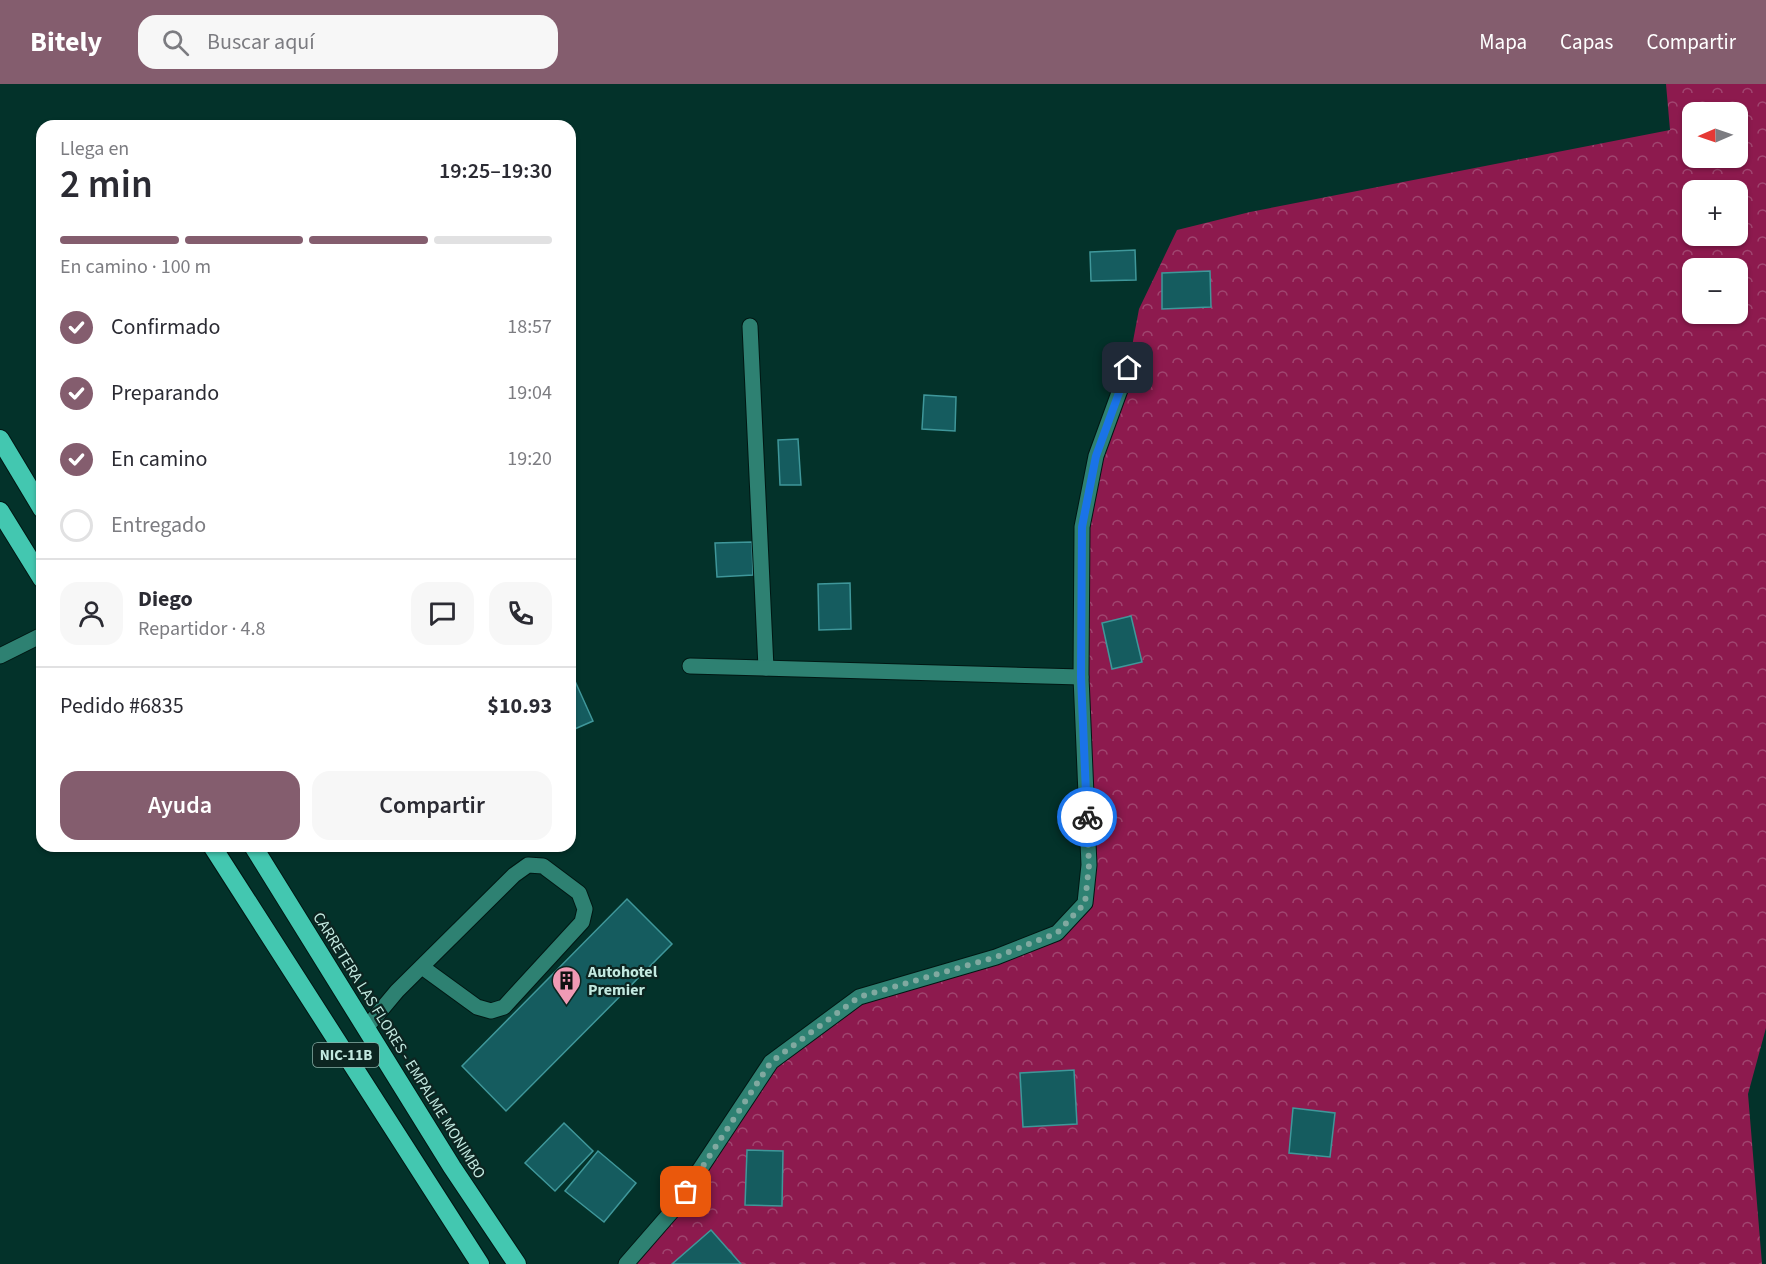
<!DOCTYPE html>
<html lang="es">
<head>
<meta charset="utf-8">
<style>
  body { margin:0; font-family:"Source Sans 3",sans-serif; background:#f7f7f7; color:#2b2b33; height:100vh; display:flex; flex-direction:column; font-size:22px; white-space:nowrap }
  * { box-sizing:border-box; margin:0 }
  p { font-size:20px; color:#7c7c81 }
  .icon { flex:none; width:33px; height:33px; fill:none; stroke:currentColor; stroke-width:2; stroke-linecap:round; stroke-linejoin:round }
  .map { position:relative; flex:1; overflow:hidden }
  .panel { position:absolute; left:36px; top:36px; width:540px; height:732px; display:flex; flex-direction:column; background:#fff; border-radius:18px; box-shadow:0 2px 4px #0004 }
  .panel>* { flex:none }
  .needle { width:39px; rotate:268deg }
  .tools { position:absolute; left:1682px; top:18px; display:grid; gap:12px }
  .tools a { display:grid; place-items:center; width:66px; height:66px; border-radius:12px; background:#fff; box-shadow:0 2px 4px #0004; font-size:30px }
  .pin { position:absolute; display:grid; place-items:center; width:51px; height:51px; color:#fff; margin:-26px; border-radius:12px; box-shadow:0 3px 9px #0006 }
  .courier { position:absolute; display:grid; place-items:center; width:60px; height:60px; margin:-30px; border:4px solid #1a73e8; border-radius:50%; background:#fff; color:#222; box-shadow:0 2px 8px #0007 }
  .summary em { font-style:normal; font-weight:600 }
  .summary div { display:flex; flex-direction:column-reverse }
  .summary { display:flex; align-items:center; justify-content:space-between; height:102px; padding:0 24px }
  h1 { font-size:39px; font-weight:600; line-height:45px }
  .bar { display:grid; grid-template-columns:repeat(4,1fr); gap:9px 6px; align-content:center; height:72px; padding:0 24px }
  .bar i { height:8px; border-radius:4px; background:#e1e1e2 }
  .bar .active { background:#845d6e }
  .bar p { grid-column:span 4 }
  .line { display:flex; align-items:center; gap:15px; padding:0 24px; border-top:2px solid #e1e1e2 }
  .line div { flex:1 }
  .round { display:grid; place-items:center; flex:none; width:63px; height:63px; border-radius:18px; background:#f7f7f7 }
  ol { padding:0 24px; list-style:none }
  li { display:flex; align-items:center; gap:18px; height:66px }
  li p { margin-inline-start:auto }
  li .icon { padding:6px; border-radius:50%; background:#845d6e; color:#fff; stroke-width:4 }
  li:last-child { color:#7c7c81 }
  li i { width:33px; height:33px; border:3px solid #e1e1e2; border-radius:50% }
  .action { display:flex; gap:12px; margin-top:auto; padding:12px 24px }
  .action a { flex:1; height:69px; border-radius:18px; background:#845d6e; color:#fff; font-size:24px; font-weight:600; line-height:69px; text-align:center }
  .action a+a { background:#f7f7f7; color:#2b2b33 }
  header { display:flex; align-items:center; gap:36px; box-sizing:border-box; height:84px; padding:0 30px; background:#845d6e; color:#fff }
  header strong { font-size:28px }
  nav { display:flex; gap:33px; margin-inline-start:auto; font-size:21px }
  .search { width:420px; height:54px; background:#f7f7f7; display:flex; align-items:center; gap:15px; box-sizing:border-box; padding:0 21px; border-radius:18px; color:#7c7c81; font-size:22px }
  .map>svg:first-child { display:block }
  .forest { fill:url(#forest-crowns); fill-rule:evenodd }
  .building { fill:#155c5f; stroke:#3f979a; stroke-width:1.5 }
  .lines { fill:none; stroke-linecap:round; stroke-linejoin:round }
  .lane-casing { stroke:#001713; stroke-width:17 }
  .street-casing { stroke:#001713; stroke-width:17 }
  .highway-casing { stroke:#001713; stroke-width:20 }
  .lane { stroke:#2e8172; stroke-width:15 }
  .street { stroke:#2e8172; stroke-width:15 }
  .highway { stroke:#43c7b0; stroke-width:18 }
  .done { stroke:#80a9a0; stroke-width:6; stroke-dasharray:0 10.8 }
  .route { stroke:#1a73e8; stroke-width:8 }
  .labels { text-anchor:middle; stroke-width:4.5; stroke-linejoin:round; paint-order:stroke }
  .shield { fill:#0c2521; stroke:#8caea7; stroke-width:1.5 }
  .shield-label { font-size:15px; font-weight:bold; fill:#c3e9e0 }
  .poi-label { font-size:16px; font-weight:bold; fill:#c3e9e0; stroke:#0c2521; text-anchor:start }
  .street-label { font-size:16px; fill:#c3e9e0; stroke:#0c2521 }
</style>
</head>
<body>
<header>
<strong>Bitely</strong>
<div class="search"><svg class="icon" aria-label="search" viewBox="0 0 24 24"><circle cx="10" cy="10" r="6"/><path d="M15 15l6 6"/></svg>Buscar aquí</div>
<nav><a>Mapa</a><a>Capas</a><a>Compartir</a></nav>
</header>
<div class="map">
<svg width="1766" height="1180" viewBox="0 0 1766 1180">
  <defs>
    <pattern id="forest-crowns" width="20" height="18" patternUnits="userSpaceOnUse" patternTransform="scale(1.5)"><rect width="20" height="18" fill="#8d1a4e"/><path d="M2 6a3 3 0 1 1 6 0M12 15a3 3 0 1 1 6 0" fill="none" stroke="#a04670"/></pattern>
  </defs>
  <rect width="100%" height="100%" fill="#03322a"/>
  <path class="forest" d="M1666,0H1766V944L1748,1010L1762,1180H626L771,978L859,913L1057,849L1085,819L1082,443L1128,284L1139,225L1177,146L1250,128L1670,46ZM1692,28H1737V74H1692ZM1692,106H1737V152H1692ZM1692,184H1737V230H1692Z"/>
  <g class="building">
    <path d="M1135,166L1136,196L1091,197L1090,168Z"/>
    <path d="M1210,187L1211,223L1162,225V189Z"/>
    <path d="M924,311L956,313L955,347L922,345Z"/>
    <path d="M798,355L801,401H780L778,356Z"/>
    <path d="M752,458L753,491L717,493L715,459Z"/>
    <path d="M850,499L851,545L819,546L818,500Z"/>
    <path d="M1131,532L1142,578L1112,585L1102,539Z"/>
    <path d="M570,586L593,637L570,647Z"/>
    <path d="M627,815L672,860L506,1027L462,982Z"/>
    <path d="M1074,986L1077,1040L1023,1043L1020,989Z"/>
    <path d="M1293,1024L1335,1029L1330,1073L1289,1069Z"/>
    <path d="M564,1039L593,1067L555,1107L525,1079Z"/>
    <path d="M747,1066L783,1067L782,1122L745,1121Z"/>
    <path d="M598,1067L636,1099L604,1138L565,1107Z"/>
    <path d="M711,1146L741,1180H672Z"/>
  </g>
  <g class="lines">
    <defs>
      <g id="lane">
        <path d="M0,572L42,551"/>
        <path d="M366,944L397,907L514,791L528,781L543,782L579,809L585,825L582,838L504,923L491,927L477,923L422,883"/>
      </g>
      <g id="street">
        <path d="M750,242L766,584"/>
        <path d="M690,582L1081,593"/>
        <path d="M626,1180L673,1126L771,978L859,913L996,873L1057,849L1085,819L1089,781L1081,593L1082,443L1096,372L1128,284"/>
      </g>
      <g id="highway">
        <path d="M0,355L42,425"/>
        <path d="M0,427L42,495"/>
        <path d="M212,762L480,1180"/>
        <path d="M253,762L452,1083L517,1180"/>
      </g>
    </defs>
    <use href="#lane" class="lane-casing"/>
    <use href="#street" class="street-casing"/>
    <use href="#highway" class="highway-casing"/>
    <use href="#lane" class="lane"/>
    <use href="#street" class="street"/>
    <use href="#highway" class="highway"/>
  </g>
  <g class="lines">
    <path class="done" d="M686,1108L771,978L859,913L996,873L1057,849L1085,819L1089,781L1087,733"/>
    <path class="route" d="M1087,733L1081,593L1082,443L1096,372L1128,284"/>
  </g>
  <defs>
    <symbol id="building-pin" viewBox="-11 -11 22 30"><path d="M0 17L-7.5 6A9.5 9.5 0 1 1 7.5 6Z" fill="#f09ab5" stroke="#0c2521"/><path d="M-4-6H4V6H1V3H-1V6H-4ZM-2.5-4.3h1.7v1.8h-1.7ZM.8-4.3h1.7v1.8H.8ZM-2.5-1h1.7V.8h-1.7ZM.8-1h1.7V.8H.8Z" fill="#111"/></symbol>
  </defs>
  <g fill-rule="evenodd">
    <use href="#building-pin" x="550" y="880" width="33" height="45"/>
  </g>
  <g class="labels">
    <rect class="shield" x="313" y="959" width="66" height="24" rx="4.5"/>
    <g class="shield-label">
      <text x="346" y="976">NIC-11B</text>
    </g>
    <g class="poi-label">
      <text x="588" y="893">Autohotel<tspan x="588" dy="18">Premier</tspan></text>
    </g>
    <g class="street-label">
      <text transform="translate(400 961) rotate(58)" y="6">CARRETERA LAS FLORES - EMPALME MONIMBO</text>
    </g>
  </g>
</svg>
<div class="tools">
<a><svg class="needle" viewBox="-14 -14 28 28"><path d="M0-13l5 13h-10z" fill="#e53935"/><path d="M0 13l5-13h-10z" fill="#7c7c81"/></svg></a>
<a>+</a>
<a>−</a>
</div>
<div class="pin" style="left:686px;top:1108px;background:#ea580c"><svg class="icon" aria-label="bag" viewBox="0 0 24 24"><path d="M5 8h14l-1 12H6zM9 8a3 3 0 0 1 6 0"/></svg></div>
<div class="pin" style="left:1128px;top:284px;background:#1f2937"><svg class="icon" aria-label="home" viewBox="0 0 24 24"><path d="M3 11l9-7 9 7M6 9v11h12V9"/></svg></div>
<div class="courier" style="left:1087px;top:733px"><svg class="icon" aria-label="bike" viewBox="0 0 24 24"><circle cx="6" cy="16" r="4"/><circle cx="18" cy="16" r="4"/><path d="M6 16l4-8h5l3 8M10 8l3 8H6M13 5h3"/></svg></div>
<section class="panel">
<div class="summary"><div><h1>2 min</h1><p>Llega en</p></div><em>19:25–19:30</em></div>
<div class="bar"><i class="active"></i><i class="active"></i><i class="active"></i><i></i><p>En camino · 100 m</p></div>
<ol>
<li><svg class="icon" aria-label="check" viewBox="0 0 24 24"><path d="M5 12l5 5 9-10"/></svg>Confirmado<p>18:57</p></li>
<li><svg class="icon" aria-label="check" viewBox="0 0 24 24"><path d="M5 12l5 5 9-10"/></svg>Preparando<p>19:04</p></li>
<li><svg class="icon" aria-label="check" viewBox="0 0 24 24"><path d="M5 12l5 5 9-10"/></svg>En camino<p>19:20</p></li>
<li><i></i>Entregado</li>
</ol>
<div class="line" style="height:108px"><a class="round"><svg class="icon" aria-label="person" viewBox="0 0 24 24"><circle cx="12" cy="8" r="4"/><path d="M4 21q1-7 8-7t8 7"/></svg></a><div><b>Diego</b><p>Repartidor · 4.8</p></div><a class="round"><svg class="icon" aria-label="chat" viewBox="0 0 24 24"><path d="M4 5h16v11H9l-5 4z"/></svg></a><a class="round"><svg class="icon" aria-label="phone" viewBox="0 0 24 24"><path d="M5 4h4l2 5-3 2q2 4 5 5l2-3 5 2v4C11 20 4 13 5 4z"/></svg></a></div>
<div class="line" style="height:78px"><div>Pedido #6835</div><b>$10.93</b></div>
<div class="action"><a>Ayuda</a><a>Compartir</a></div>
</section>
</div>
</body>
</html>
